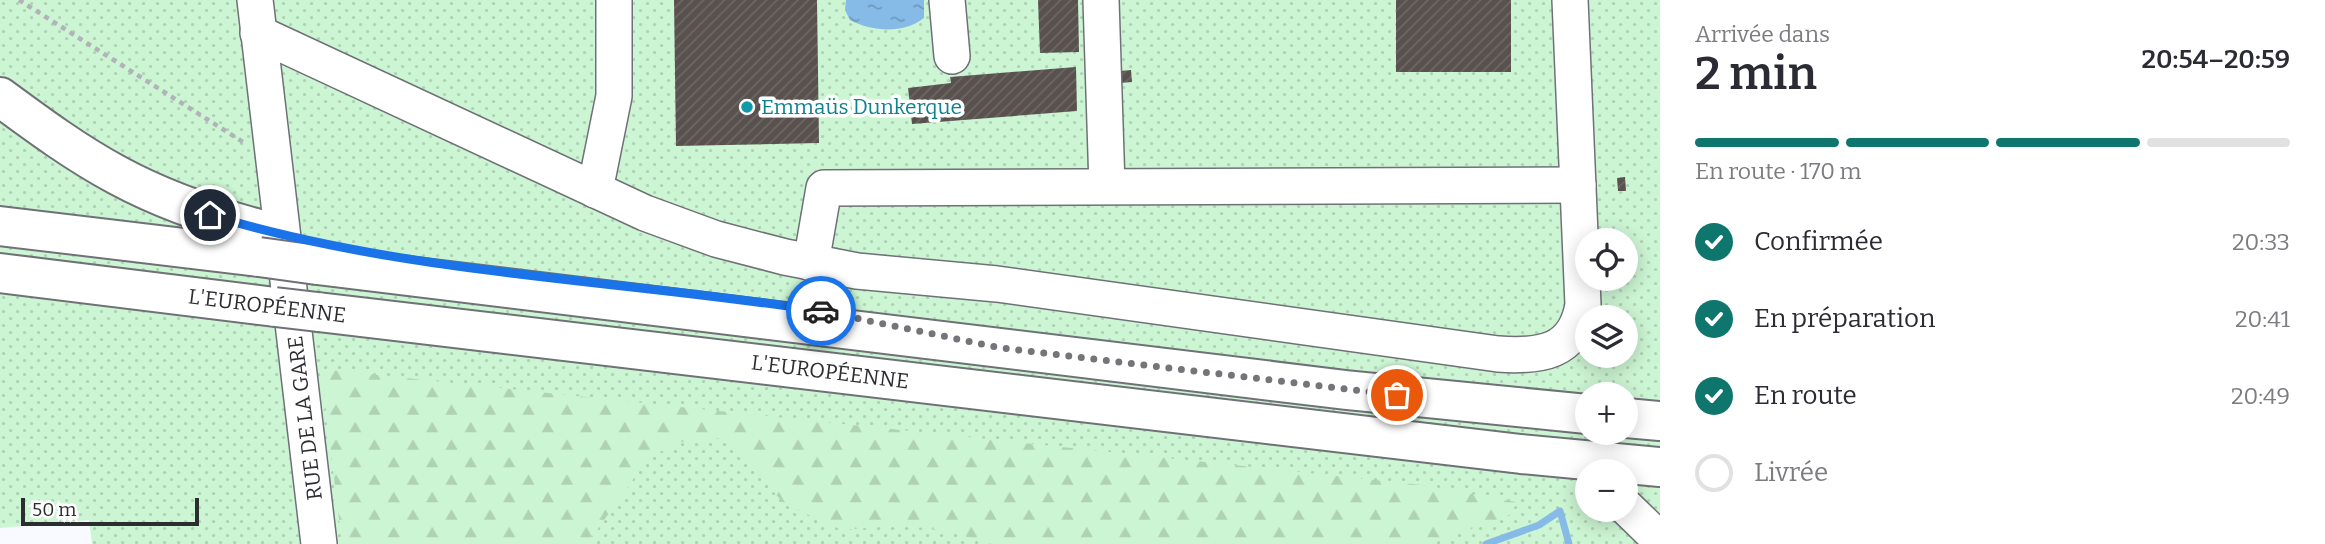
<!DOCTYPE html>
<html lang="fr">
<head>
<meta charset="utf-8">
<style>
  body { margin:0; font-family:Bitter,serif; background:#f2f2f3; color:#2b2b33; height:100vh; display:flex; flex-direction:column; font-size:26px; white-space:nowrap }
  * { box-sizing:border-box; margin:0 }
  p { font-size:23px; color:#7c7c81 }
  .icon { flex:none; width:38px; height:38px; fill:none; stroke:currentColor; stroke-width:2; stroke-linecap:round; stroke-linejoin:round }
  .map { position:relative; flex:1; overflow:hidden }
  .panel { display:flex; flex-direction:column; background:#fff; width:665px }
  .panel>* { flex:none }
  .tools { position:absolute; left:1575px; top:228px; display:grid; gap:14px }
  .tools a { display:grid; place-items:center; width:63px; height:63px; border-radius:50%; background:#fff; box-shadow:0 4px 18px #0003; font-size:35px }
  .scale { position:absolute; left:21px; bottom:18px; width:178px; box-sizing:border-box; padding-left:7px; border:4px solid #2c2d30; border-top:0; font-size:19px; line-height:24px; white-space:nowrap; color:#2c2d30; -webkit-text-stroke:5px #fff; paint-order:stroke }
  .pin { position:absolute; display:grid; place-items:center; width:60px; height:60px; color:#fff; margin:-30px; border:4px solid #fff; border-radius:50%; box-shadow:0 2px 7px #0007 }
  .courier { position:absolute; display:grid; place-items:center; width:70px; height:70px; margin:-35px; border:5px solid #1a73e8; border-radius:50%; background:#fff; color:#222; box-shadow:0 2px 9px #0007 }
  .overview em { font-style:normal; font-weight:600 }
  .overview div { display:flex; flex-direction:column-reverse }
  .overview { display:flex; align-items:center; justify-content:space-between; height:119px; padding:0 35px }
  h1 { font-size:46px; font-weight:600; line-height:52px }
  .bar { display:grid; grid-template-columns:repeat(4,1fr); gap:10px 7px; align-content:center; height:84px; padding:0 35px }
  .bar i { height:9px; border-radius:5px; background:#e1e1e2 }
  .bar .selected { background:#0f766e }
  .bar p { grid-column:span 4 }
  ol { padding:0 35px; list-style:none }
  li { display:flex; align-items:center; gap:21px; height:77px }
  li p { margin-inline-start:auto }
  li .icon { padding:7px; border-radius:50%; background:#0f766e; color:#fff; stroke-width:4 }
  li:last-child { color:#7c7c81 }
  li i { width:38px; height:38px; border:4px solid #e1e1e2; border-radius:50% }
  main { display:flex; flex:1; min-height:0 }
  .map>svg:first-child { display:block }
  .grass { fill:url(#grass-dots); fill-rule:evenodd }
  .forest { fill:url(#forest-firs) }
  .water { fill:url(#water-ripples) }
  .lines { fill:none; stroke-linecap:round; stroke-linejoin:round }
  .stream { stroke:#86bbe7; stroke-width:7 }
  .building { fill:url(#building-hatch) }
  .minor-casing { stroke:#6f7177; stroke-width:38 }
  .highway-casing { stroke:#6f7177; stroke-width:42 }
  .path { stroke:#b2b3b8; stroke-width:4.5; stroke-dasharray:5 5; stroke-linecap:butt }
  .minor { stroke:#fff; stroke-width:35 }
  .highway { stroke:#fff; stroke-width:38 }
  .highway-bridge-casing { stroke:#6f7177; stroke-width:42; stroke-linecap:butt }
  .highway-bridge { stroke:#fff; stroke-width:38 }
  .done { stroke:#747578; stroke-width:7; stroke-dasharray:0 12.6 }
  .route { stroke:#1a73e8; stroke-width:9 }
  .culture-dot { fill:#0f9aa8; stroke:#fff; stroke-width:2.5 }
  .labels { text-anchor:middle; stroke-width:7; stroke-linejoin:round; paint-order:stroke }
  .culture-label { font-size:21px; fill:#0d838f; stroke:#fff; text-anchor:start }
  .street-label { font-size:21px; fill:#2c2d30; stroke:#fff }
</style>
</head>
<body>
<main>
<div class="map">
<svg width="1660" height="544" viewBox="0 0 1660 544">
  <defs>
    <pattern id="grass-dots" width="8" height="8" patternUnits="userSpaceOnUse" patternTransform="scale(1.75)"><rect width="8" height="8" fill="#ccf5d3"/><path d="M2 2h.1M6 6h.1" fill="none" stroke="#afd2b5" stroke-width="1.8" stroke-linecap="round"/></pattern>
    <pattern id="forest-firs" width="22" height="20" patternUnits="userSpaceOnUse" patternTransform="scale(1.75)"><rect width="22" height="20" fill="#ccf5d3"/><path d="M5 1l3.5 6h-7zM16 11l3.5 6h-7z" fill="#afd2b5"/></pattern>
    <pattern id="water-ripples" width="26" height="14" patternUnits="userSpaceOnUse" patternTransform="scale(1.75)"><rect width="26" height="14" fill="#86bbe7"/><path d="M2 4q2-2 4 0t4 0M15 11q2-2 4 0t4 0" fill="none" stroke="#6e98bc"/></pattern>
    <pattern id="building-hatch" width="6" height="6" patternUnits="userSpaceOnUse" patternTransform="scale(1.75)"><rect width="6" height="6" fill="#58514e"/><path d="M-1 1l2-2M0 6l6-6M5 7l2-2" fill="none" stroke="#6d6765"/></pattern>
  </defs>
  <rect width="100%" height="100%" fill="#f9faff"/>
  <path class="grass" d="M0,0H1660V544H92L89,520L0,528ZM1587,240H1626V278H1587ZM1587,317H1626V355H1587ZM1587,394H1626V432H1587ZM1587,471H1626V509H1587Z"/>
  <path class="forest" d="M321,369L1423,485L1516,502L1512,514L1431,544H992L950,532L904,525L842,530L784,504L745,457L722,438L681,442L649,457L587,544H342Z"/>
  <path class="water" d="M846,0H924V18C903,34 873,32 850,20L845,10Z"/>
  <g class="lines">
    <path class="stream" d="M1486,544L1539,525L1560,511L1569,544"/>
  </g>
  <g class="building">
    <path d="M674,0H817L819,143L676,146Z"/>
    <path d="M1038,0H1078L1079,52L1040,53Z"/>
    <rect x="1396" y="0" width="115" height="72"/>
    <path d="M1076,67L1077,111L912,124L908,88L951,83L950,77Z"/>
    <path d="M1131,70L1132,82L1120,83V71Z"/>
    <path d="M1625,177L1626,191H1618L1617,178Z"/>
  </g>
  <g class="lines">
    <defs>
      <g id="minor">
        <path d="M255,0L319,544"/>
        <path d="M947,0L952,56"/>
        <path d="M1101,0L1107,186"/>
        <path d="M258,33L645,213L716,239L785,257L857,271L997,284L1498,354C1540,357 1575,353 1583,305L1570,0"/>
        <path d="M595,190L614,96V0"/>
        <path d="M811,263L824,188L1578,185"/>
        <path d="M1626,507L1660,540"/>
      </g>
      <g id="highway">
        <path d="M0,97C38,125 76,153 117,175C163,200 213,217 263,230"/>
        <path d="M0,226L259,257"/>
        <path d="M317,265L1346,390L1587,414"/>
        <path d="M0,273L275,307"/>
        <path d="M318,312L1521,454L1660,467"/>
        <path d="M1626,418L1660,421"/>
      </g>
    </defs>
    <use href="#minor" class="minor-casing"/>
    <use href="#highway" class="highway-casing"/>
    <path class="path" d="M19,0L243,142"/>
    <use href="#minor" class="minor"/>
    <use href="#highway" class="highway"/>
    <defs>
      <g id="highway-bridge">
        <path d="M259,257L317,265"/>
        <path d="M275,307L318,312"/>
      </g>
    </defs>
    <use href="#highway-bridge" class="highway-bridge-casing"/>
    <use href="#highway-bridge" class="highway-bridge"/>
  </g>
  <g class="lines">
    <path class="done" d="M821,311L1001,348L1397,395"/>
    <path class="route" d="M210,215C408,275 618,279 821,311"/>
  </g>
  <circle class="culture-dot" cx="747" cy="107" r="7"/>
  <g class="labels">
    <g class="culture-label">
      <text x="761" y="114">Emmaüs Dunkerque</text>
    </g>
    <g class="street-label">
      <text transform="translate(267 306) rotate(7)" y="7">L'EUROPÉENNE</text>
      <text transform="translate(830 372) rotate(7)" y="7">L'EUROPÉENNE</text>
      <text transform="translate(305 418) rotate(-97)" y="7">RUE DE LA GARE</text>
    </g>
  </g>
</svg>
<div class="tools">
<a><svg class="icon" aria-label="locate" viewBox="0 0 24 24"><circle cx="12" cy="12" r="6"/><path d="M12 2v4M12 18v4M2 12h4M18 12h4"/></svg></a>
<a><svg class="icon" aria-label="layers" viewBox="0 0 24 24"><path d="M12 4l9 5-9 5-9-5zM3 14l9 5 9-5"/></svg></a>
<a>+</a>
<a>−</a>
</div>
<div class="scale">50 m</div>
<div class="pin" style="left:1397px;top:395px;background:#ea580c"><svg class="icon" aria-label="bag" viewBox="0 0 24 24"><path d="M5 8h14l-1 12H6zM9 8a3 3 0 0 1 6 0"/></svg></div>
<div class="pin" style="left:210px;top:215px;background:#1f2937"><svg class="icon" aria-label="home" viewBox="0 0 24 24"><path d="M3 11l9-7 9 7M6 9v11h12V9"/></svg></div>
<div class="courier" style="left:821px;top:311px"><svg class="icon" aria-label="car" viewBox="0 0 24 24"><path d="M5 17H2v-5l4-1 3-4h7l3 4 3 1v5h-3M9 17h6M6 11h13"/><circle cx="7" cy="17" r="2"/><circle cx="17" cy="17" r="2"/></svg></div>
</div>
<section class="panel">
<div class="overview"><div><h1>2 min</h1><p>Arrivée dans</p></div><em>20:54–20:59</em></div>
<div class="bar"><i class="selected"></i><i class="selected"></i><i class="selected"></i><i></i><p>En route · 170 m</p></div>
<ol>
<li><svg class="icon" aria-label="check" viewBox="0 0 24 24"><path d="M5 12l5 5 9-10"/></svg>Confirmée<p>20:33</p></li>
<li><svg class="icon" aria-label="check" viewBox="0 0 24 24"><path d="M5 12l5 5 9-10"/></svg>En préparation<p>20:41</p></li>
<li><svg class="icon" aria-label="check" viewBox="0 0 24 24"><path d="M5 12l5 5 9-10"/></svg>En route<p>20:49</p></li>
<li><i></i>Livrée</li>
</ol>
</section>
</main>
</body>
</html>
